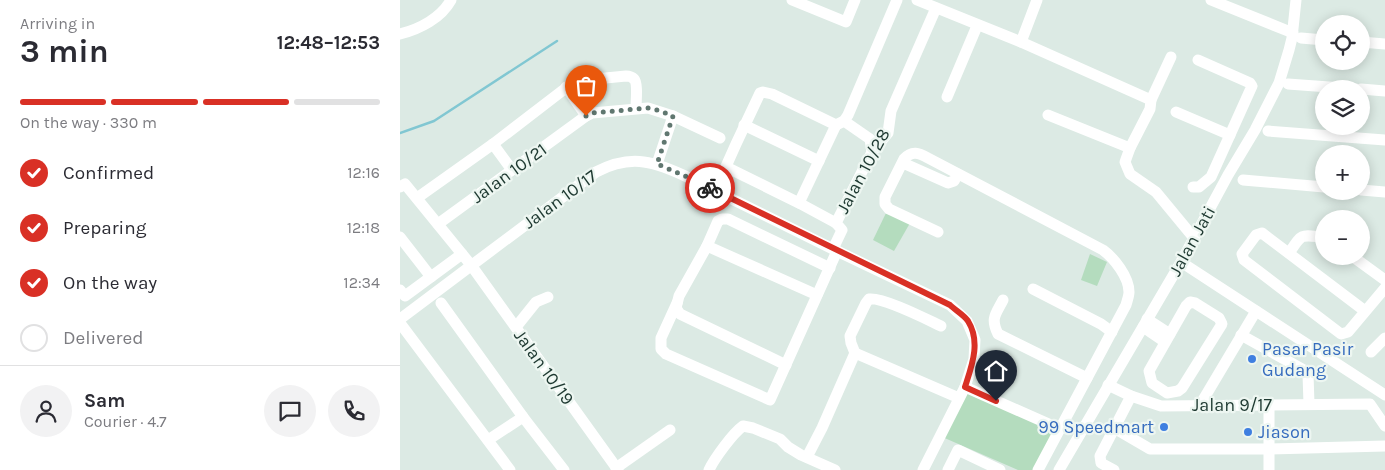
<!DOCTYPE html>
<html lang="en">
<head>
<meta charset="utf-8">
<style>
  body { margin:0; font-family:Karla,sans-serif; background:#f2f2f3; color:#2b2b33; height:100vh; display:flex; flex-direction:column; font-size:19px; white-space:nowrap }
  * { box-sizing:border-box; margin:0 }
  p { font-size:16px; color:#7c7c81 }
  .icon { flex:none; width:28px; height:28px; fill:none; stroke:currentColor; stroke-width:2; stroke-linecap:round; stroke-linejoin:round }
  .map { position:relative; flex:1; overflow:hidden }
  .sheet { display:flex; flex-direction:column; background:#fff; width:400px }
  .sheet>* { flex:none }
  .controls { position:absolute; left:915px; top:15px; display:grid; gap:10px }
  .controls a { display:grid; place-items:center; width:55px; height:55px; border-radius:50%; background:#fff; box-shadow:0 2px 12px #0003; font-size:25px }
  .pin { position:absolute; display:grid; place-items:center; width:42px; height:42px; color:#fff; margin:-51px -21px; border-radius:50% 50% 50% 0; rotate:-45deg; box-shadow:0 0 5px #0007 }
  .pin .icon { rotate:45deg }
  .courier { position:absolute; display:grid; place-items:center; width:50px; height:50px; margin:-25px; border:4px solid #d93025; border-radius:50%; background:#fff; color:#222; box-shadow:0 1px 6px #0007 }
  .overview em { font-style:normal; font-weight:700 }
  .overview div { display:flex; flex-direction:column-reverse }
  .overview { display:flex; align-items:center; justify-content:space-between; height:85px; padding:0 20px }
  h1 { font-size:32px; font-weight:700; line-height:38px }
  .bar { display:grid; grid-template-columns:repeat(4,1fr); gap:8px 5px; align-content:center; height:60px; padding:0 20px }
  .bar i { height:6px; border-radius:4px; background:#e1e1e2 }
  .bar .selected { background:#d93025 }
  .bar p { grid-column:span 4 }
  .line { display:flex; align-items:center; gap:12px; padding:0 20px; border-top:1px solid #e1e1e2 }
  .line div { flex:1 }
  .round { display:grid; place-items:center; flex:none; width:52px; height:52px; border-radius:26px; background:#f2f2f3 }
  ol { padding:0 20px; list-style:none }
  li { display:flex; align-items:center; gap:15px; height:55px }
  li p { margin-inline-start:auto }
  li .icon { padding:5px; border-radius:50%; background:#d93025; color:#fff; stroke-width:4 }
  li:last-child { color:#7c7c81 }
  li i { width:28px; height:28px; border:2px solid #e1e1e2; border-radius:50% }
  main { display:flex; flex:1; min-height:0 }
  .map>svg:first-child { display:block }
  .green { fill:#b4dcbe }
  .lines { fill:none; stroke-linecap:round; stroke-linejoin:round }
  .stream { stroke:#81c7d2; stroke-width:2.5 }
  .minor { stroke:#fff; stroke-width:11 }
  .done { stroke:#607770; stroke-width:5; stroke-dasharray:0 9 }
  .route { stroke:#d93025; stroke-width:6 }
  .shop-dot { fill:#3f7fe0; stroke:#edf6f1; stroke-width:2 }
  .labels { text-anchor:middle; stroke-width:4.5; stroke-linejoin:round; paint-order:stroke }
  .street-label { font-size:18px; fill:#1e3931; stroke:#edf6f1 }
  .shop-label { font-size:18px; fill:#366cbe; stroke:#edf6f1; text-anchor:start }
</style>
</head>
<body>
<main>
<section class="sheet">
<div class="overview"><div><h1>3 min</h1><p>Arriving in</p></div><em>12:48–12:53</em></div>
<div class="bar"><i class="selected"></i><i class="selected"></i><i class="selected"></i><i></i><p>On the way · 330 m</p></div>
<ol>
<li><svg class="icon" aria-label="check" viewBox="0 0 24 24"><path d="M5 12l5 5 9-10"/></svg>Confirmed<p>12:16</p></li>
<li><svg class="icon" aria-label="check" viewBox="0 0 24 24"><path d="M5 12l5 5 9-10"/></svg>Preparing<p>12:18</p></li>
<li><svg class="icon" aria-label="check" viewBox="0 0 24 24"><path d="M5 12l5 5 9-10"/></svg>On the way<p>12:34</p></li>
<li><i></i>Delivered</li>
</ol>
<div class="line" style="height:90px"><a class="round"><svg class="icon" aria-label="person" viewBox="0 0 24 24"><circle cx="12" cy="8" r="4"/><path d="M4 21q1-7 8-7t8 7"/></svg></a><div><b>Sam</b><p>Courier · 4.7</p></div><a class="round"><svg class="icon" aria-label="chat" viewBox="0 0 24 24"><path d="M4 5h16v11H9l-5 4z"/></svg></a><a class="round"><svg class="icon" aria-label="phone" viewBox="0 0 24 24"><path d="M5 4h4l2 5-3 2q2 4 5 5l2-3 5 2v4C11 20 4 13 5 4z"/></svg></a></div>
</section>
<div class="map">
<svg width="985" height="470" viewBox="0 0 985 470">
  <rect width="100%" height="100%" fill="#dceae4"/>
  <g class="green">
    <path d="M486,213L510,223L494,251L473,240Z"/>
    <path d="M690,254L707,262L697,286L681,280Z"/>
    <path d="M565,387L660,429L639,470H618L540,436Z"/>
  </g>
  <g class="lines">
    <path class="stream" d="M0,133L34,121L157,41"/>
    <g class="minor">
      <path d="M392,0L446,22L455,0"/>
      <path d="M517,0L621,42L751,100L750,109L730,148L648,115"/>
      <path d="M811,0L893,33"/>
      <path d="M0,34C20,29 41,18 51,0"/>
      <path d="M901,38L924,40"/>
      <path d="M621,42L637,0"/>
      <path d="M961,42L985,44"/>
      <path d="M888,84L956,89"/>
      <path d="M166,87L186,116"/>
      <path d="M961,89L985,91"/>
      <path d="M547,97L577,26"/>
      <path d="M751,100L771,57"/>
      <path d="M776,112L830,135"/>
      <path d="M444,121L470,139L472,152"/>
      <path d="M344,125L419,161"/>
      <path d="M436,125L444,121L448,115L497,0"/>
      <path d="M868,131L985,140"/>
      <path d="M93,144L112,170"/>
      <path d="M730,148L725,162L730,174L756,192L794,238"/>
      <path d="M503,163L548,183L554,181L558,174"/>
      <path d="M257,164L273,116"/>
      <path d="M326,167L399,203L436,223"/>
      <path d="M843,180L924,187"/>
      <path d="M0,187L5,184L71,265L218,470"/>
      <path d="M793,187H799L811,177L852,86L850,83L798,60"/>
      <path d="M961,190L985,192"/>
      <path d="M315,191L336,144L360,93L363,92L372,94L436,125"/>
      <path d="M17,198L93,144L175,81L226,76C229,76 231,76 234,79C238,83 236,102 236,108"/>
      <path d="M399,203L436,125"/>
      <path d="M38,224L186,116L192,113L248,108L273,116L320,138"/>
      <path d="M538,232L489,209L485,204V197L504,159C512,150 519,153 528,158L703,250C714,258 729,277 729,292C729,296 727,301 726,305L638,470"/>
      <path d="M0,237L31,277"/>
      <path d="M307,246L417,295"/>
      <path d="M433,249L442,230L436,223L472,152L488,133L491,111L536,8"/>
      <path d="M889,253C903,233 899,235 924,237"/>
      <path d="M952,256L985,280"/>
      <path d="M781,262L985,395"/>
      <path d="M633,289L701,324L712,332"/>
      <path d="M0,290L5,296L62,254"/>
      <path d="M603,300C596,314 590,318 598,334L687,378"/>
      <path d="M790,302L795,303L819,318L822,324L782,388L778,391L767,393L752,383L749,371L786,306Z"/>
      <path d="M41,303L123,417L164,470"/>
      <path d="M277,303L261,338V349L266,354L370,400L437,251"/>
      <path d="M965,311L862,233L856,235L842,254L844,260L941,334L948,332L985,288"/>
      <path d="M0,319L196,172C229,155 250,160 283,175L437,251L550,305L567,321L575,340L574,359L565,387L523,470"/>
      <path d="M747,319L770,334"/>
      <path d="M0,323L110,470"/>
      <path d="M116,327L136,302L148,297"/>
      <path d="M743,327L765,342"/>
      <path d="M841,335L904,370L908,374L909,404"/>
      <path d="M971,352L985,338"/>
      <path d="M455,353L559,398"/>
      <path d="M386,365L280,314L276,308L279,296L307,246L318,221L322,219H328L430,268"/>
      <path d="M708,385L731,396L761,406L970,404L985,426"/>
      <path d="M565,387L660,429"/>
      <path d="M800,405L856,311"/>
      <path d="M714,428L750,449H869L985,446"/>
      <path d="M88,440L123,417"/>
      <path d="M407,457L422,428L455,353L451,343L450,336L466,303L469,299C483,297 526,319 541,326"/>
      <path d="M216,468L270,430"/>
      <path d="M309,470C314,459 333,433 343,426L353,428L380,439L388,447L401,455L435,470"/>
      <path d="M548,470L558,450L600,470"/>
      <path d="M659,470L781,262L828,175L855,130L879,83L889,50L892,38L896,0"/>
      <path d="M714,470L701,463L700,456L731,396"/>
      <path d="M869,470V405"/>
    </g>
  </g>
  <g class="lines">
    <path class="done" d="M186,116L192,113L248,108L257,110L273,116L257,164L283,175L310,188"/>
    <path class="route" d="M310,188L550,305C555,310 564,315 568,321C581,342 572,365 565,387L596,401"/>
  </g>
  <g class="shop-dot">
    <circle cx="852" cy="359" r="5"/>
    <circle cx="764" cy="427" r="5"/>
    <circle cx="848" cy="432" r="5"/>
  </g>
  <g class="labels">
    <g class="street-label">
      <text transform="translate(463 171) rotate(-62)" y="6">Jalan 10/28</text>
      <text transform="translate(109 173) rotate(-36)" y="6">Jalan 10/21</text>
      <text transform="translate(160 199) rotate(-36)" y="6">Jalan 10/17</text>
      <text transform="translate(792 241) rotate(-61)" y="6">Jalan Jati</text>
      <text transform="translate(144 367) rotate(54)" y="6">Jalan 10/19</text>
      <text x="832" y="411">Jalan 9/17</text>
    </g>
    <g class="shop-label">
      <text x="862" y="355">Pasar Pasir<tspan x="862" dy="21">Gudang</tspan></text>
      <text x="754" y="433" text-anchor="end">99 Speedmart</text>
      <text x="858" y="438">Jiason</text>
    </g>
  </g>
</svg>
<div class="controls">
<a><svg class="icon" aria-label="locate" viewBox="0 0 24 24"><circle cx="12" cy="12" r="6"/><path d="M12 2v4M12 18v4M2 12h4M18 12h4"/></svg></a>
<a><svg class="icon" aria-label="layers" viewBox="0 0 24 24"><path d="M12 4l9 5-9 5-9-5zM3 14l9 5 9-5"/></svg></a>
<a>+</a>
<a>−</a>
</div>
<div class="pin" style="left:186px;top:116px;background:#ea580c"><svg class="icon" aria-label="bag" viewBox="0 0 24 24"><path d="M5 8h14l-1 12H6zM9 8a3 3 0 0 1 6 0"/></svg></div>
<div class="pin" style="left:596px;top:401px;background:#1f2937"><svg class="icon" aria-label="home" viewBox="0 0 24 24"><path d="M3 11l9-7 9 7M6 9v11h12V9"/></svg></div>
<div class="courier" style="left:310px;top:188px"><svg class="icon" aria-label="bike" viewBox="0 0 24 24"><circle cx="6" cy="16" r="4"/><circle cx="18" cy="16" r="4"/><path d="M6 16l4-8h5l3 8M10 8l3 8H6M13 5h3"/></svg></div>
</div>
</main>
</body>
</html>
